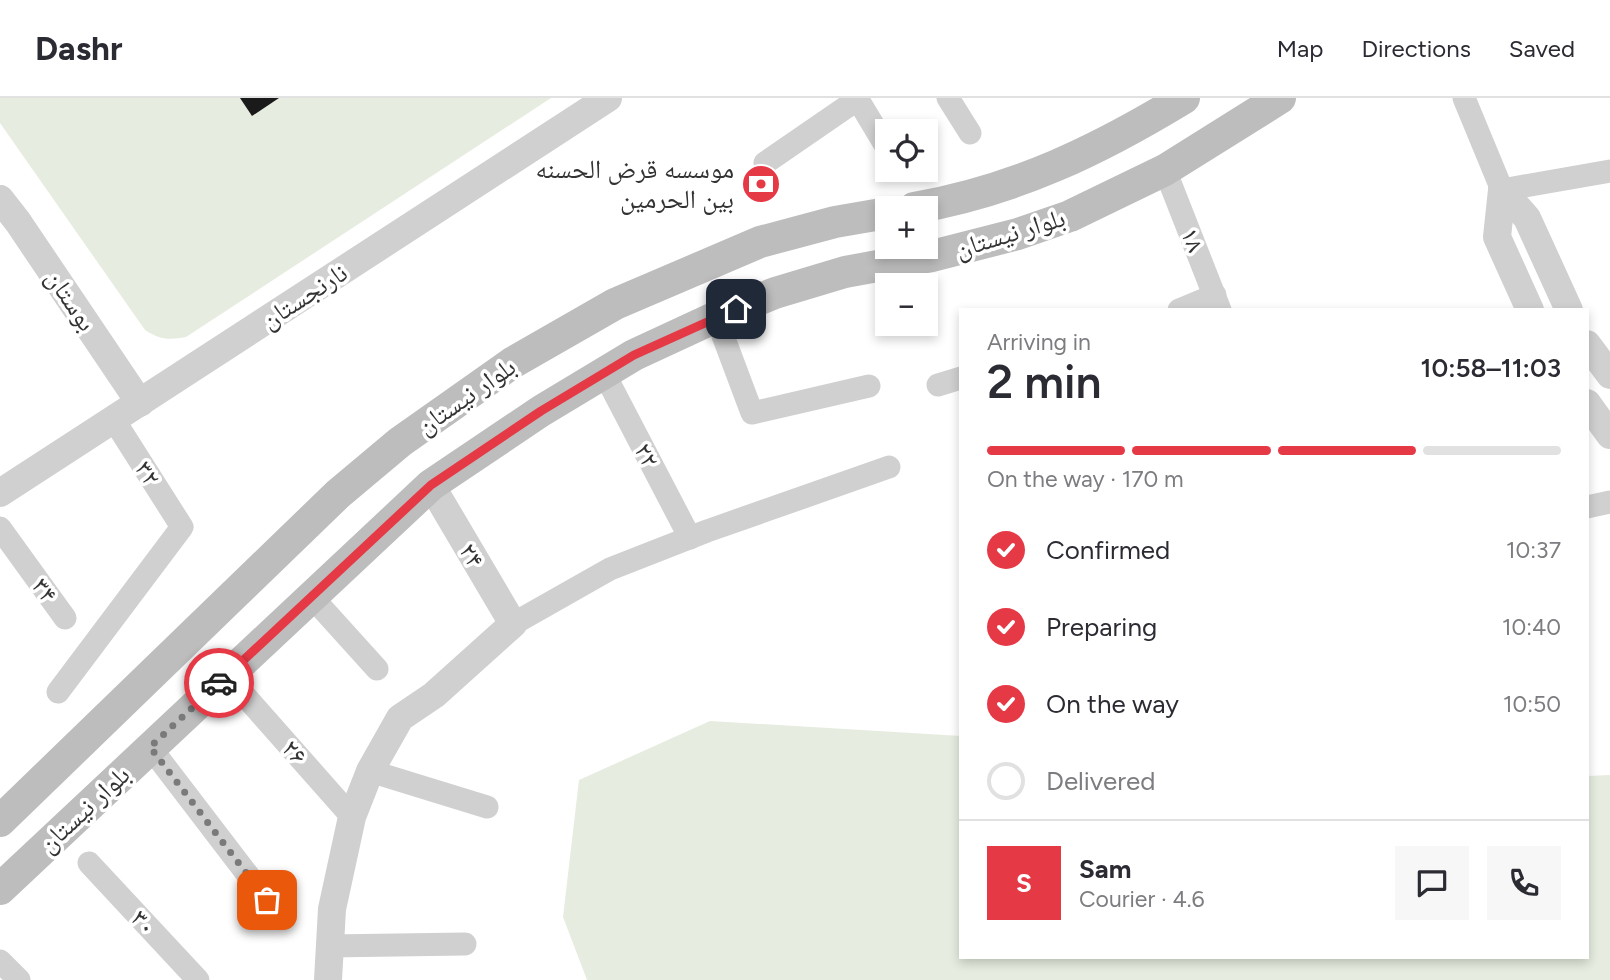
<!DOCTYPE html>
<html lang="en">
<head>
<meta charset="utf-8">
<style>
  body { margin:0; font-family:Figtree,"Noto Naskh Arabic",sans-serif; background:#f7f7f7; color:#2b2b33; height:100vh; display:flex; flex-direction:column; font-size:26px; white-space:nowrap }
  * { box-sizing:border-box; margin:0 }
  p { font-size:23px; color:#7c7c81 }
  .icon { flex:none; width:38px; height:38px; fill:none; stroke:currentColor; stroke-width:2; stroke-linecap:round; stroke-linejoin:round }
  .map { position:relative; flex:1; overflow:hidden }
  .details { position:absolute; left:959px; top:210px; width:630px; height:651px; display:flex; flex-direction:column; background:#fff; border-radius:0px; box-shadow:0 4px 10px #0003 }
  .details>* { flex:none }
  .buttons { position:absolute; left:875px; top:21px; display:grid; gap:14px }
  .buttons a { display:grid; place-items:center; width:63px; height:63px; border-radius:0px; background:#fff; box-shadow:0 4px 10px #0003; font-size:35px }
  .pin { position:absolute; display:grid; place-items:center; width:60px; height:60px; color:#fff; margin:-30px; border-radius:14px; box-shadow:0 4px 10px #0006 }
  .courier { position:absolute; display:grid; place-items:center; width:70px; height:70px; margin:-35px; border:5px solid #e63946; border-radius:50%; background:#fff; color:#222; box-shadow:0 2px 9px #0007 }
  .overview em { font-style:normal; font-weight:600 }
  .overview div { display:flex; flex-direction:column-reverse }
  .overview { display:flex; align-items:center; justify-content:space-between; height:119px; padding:0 28px }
  h1 { font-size:46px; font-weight:600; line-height:52px }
  .bar { display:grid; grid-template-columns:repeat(4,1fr); gap:10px 7px; align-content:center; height:84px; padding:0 28px }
  .bar i { height:9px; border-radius:5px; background:#e1e1e2 }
  .bar .active { background:#e63946 }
  .bar p { grid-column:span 4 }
  .line { display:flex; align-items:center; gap:18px; padding:0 28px; border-top:2px solid #e1e1e2 }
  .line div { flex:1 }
  .round { display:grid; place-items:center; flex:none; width:74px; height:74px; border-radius:0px; background:#f7f7f7 }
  ol { padding:0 28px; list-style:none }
  li { display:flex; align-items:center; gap:21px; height:77px }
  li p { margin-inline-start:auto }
  li .icon { padding:7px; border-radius:50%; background:#e63946; color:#fff; stroke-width:4 }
  li:last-child { color:#7c7c81 }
  li i { width:38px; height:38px; border:4px solid #e1e1e2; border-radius:50% }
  header { display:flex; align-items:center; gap:42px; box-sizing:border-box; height:98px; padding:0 35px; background:#fff; border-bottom:2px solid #e1e1e2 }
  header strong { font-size:33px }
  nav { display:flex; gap:38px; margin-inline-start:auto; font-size:24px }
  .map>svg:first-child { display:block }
  .green { fill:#e6ecdf }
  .building { fill:#1a1a1a }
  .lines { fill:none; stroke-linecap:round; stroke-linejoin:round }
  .minor { stroke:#d0d0d0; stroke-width:23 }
  .tertiary { stroke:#d0d0d0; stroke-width:28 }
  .secondary { stroke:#bdbdbd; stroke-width:32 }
  .done { stroke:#7a7a7a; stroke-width:7; stroke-dasharray:0 12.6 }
  .route { stroke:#e63946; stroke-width:9 }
  .labels { text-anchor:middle; stroke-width:7; stroke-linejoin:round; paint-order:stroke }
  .poi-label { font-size:26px; fill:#333; stroke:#fff; text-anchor:end }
  .street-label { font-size:26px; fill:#333; stroke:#fff }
</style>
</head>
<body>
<header>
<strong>Dashr</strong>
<nav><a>Map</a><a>Directions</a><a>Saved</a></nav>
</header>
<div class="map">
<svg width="1610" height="882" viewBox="0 0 1610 882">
  <rect width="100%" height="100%" fill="#fff"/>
  <g class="green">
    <path d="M0,0H551L186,239C169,242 160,242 145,232L0,25Z"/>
    <path d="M710,623L961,638V859H1587V678L1610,677V882H587L563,819L579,682Z"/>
  </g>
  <path class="building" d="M240,0H279L252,18Z"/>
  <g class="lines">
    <g class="minor">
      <path d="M857,0L887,50"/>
      <path d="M948,0L970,35"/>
      <path d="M1464,0L1502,92L1610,73"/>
      <path d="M765,65L858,1"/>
      <path d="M1165,72L1220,212"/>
      <path d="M1179,212L1215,197"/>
      <path d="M716,219L752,315L869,288"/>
      <path d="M604,275L690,440"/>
      <path d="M938,287L961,280"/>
      <path d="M1587,409L1610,404"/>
      <path d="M0,430L65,520"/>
      <path d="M311,498L377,571"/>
      <path d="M513,526L610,471L707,433L889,369"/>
      <path d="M238,590L352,719"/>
      <path d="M58,594L182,429L114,322"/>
      <path d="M150,649L267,802"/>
      <path d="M370,673L487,709"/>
      <path d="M89,765L198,882"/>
      <path d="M328,848L465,846"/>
      <path d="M0,863L19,882"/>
    </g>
    <g class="tertiary">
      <path d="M1502,92L1527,120L1569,212"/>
      <path d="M1502,92L1497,139L1530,212"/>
      <path d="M0,101L18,124L140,305"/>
      <path d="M1587,246L1610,277"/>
      <path d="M1587,305L1610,337"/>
      <path d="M0,395L608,0"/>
      <path d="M328,882L332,811L352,719L370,673L400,620L434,597L513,526L431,387"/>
    </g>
    <g class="secondary">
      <path d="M914,110C1016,92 1097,53 1184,0"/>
      <path d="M0,723L338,396L400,344L512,265L615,206L760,144L835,124L887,115"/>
      <path d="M0,791L431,387L541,313L634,257L716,219L775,195L845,174L932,158L1018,136L1070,118L1165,72L1280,0"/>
    </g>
  </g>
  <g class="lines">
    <path class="done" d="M219,585L150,649L267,802"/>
    <path class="route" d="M219,585L431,387L541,313L634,257L736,211"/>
  </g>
  <defs>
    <symbol id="bank-disc" viewBox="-11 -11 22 22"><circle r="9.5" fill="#e63946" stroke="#fff"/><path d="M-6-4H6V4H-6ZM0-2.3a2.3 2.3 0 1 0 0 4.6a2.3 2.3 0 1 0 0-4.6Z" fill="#fff"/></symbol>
  </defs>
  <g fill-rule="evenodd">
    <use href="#bank-disc" x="739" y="64" width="44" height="44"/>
  </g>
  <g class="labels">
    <g class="poi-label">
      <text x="734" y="80">موسسه قرض الحسنه<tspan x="734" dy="30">بین الحرمین</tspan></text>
    </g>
    <g class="street-label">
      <text transform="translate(1010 135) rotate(-17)" y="9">بلوار نیستان</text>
      <text transform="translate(1193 142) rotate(68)" y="9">۱۸</text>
      <text transform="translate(304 198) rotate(-33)" y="9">نارنجستان</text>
      <text transform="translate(71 202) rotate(56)" y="9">بوستان</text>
      <text transform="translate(466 298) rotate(-35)" y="9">بلوار نیستان</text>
      <text transform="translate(647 357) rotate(62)" y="9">۲۲</text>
      <text transform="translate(148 375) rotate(57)" y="9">۳۲</text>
      <text transform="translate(472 457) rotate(59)" y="9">۲۴</text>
      <text transform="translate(45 492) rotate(54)" y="9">۳۴</text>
      <text transform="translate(295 654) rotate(48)" y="9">۲۶</text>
      <text transform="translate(84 711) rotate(-43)" y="9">بلوار نیستان</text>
      <text transform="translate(144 824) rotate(47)" y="9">۳۰</text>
    </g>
  </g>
</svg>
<div class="buttons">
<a><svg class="icon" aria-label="locate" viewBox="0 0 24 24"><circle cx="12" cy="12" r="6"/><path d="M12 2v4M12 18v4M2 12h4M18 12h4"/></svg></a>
<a>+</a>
<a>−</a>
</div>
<div class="pin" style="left:267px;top:802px;background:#ea580c"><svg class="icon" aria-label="bag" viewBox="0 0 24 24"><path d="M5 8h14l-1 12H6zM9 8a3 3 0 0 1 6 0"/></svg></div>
<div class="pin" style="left:736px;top:211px;background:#1f2937"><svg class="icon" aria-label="home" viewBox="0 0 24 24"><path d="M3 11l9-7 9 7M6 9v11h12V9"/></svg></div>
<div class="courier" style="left:219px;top:585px"><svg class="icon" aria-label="car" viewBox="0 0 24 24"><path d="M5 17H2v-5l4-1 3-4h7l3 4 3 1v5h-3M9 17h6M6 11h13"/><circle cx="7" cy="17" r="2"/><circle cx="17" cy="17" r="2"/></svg></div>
<section class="details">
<div class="overview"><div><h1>2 min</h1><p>Arriving in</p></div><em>10:58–11:03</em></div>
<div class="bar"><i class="active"></i><i class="active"></i><i class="active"></i><i></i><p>On the way · 170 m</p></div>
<ol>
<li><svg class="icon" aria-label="check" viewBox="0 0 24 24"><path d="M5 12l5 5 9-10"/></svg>Confirmed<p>10:37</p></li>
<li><svg class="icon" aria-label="check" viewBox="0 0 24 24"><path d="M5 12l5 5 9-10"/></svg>Preparing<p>10:40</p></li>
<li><svg class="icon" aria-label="check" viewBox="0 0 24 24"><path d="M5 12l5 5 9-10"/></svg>On the way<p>10:50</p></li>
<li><i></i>Delivered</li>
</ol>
<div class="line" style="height:126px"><b class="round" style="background:#e63946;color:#fff">S</b><div><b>Sam</b><p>Courier · 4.6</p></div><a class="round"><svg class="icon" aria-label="chat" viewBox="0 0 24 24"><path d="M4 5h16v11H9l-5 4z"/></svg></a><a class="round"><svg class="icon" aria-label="phone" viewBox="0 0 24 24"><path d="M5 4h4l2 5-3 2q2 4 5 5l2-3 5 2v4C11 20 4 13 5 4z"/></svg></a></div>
</section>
</div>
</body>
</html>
